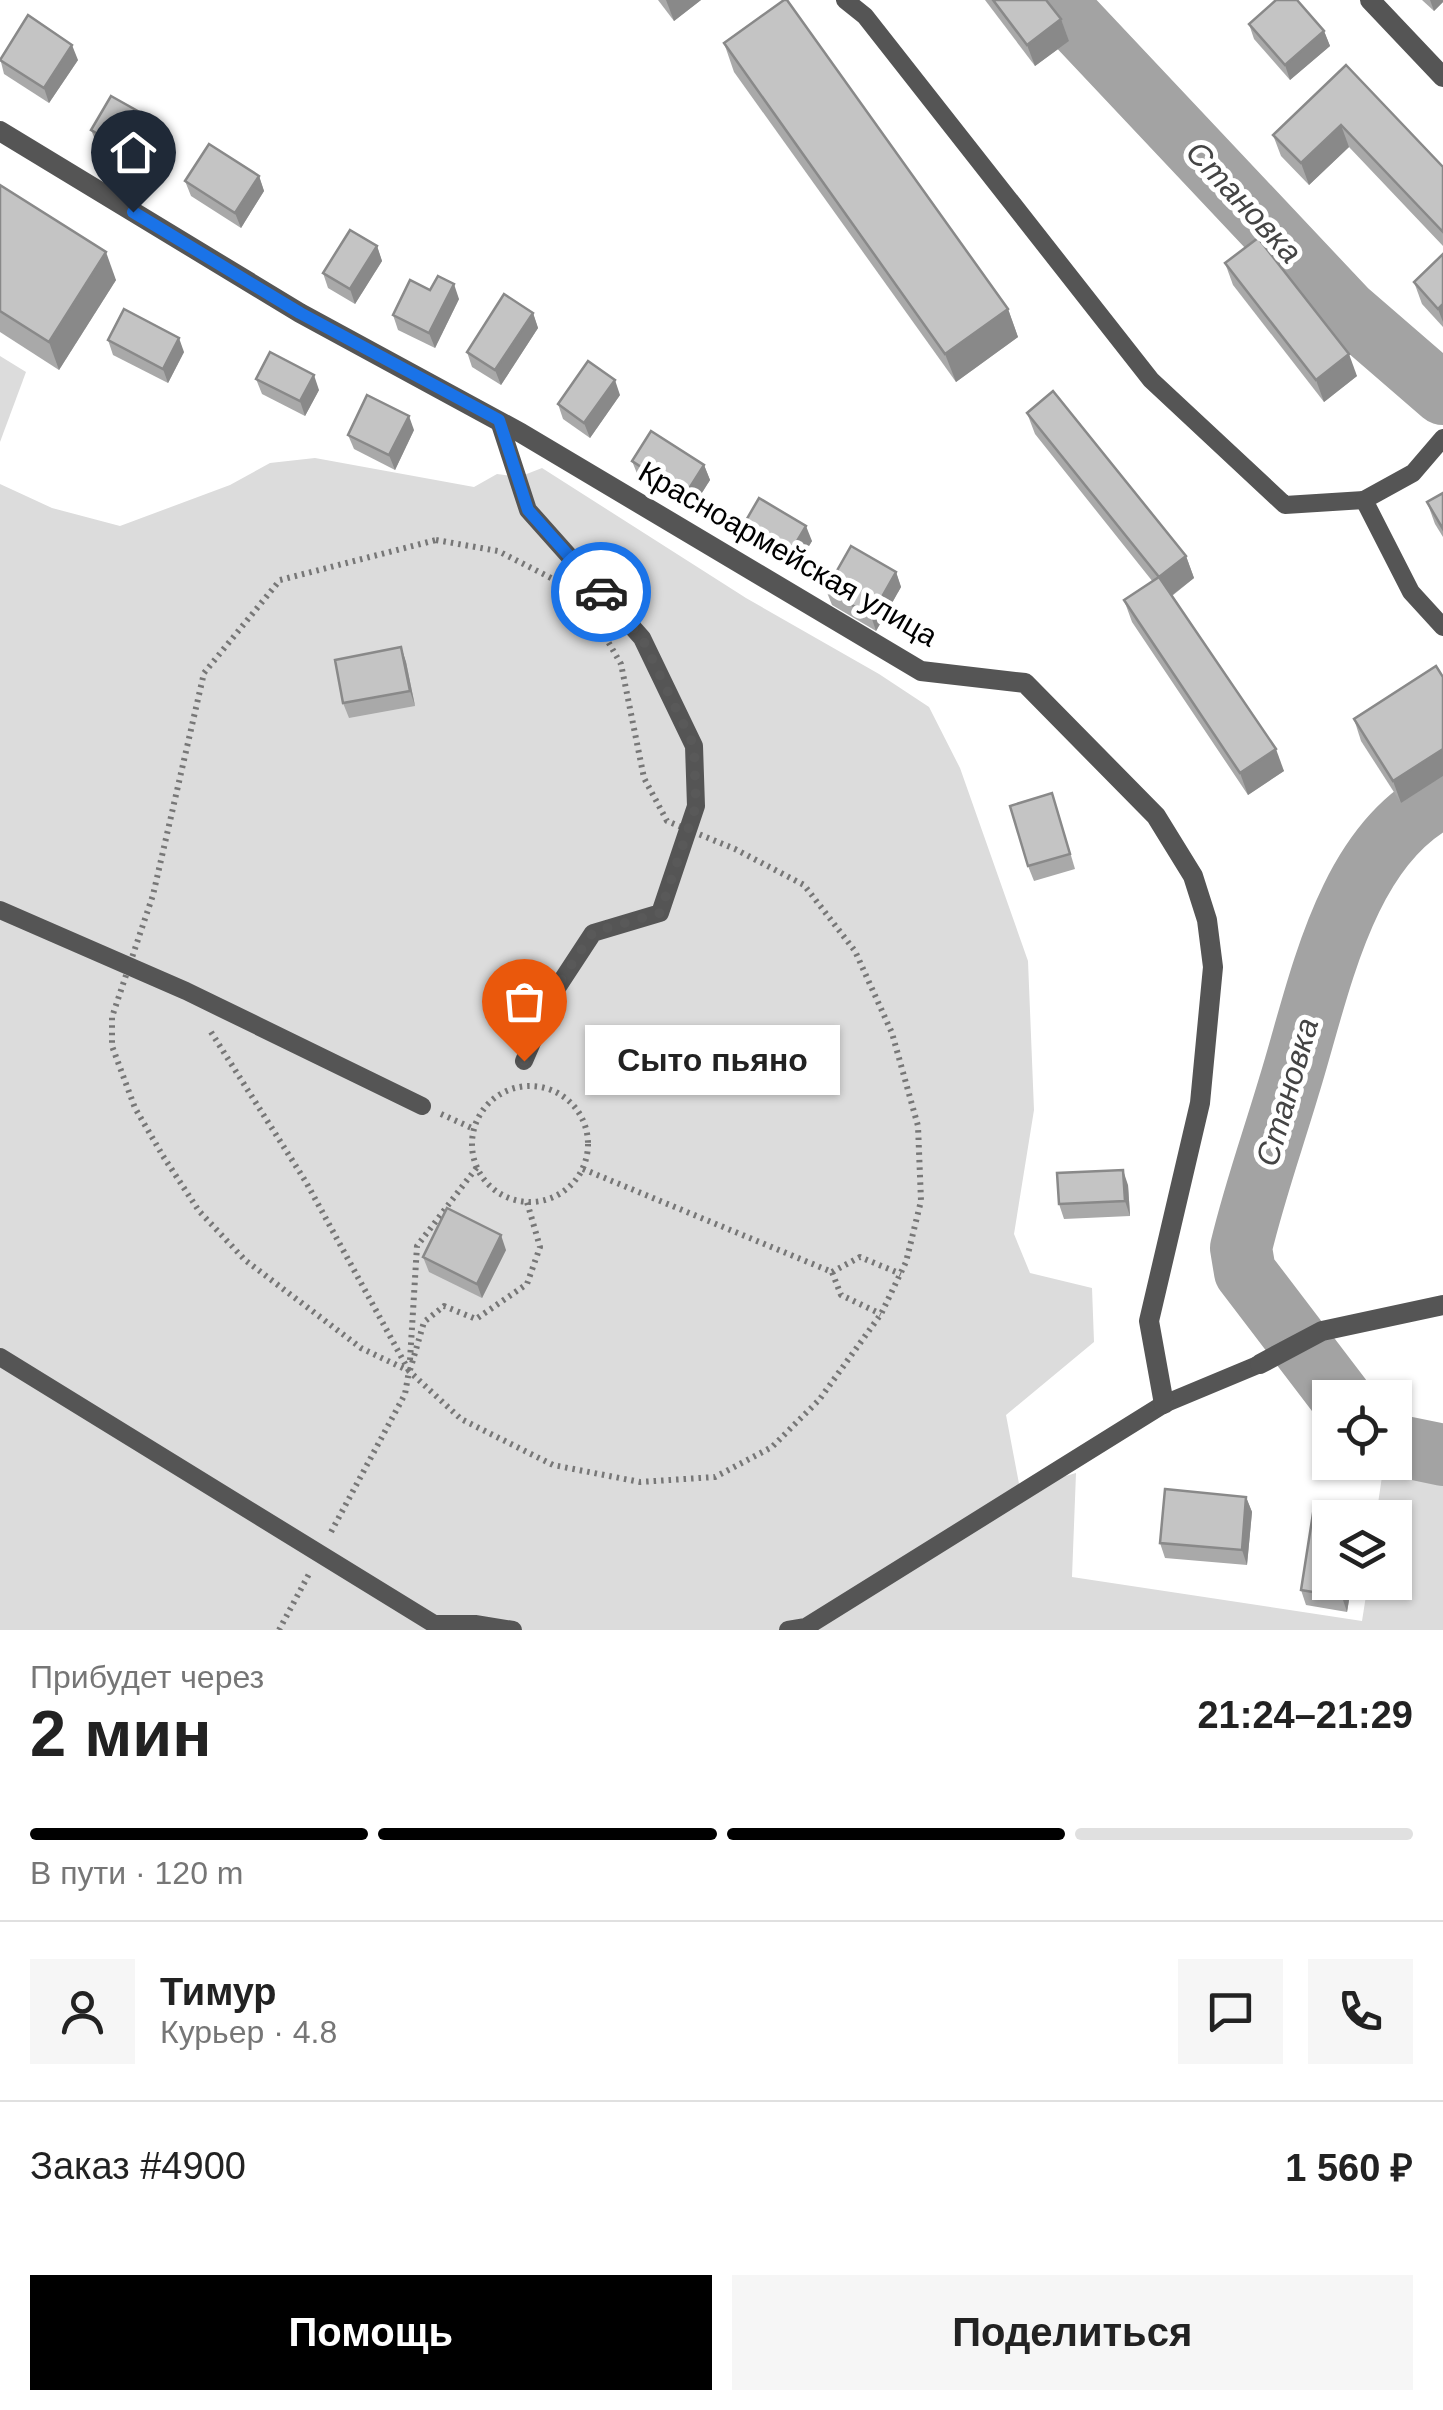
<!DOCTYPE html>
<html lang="ru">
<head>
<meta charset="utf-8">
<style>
  body { margin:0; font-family:Helvetica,sans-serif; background:#f6f6f6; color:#222; height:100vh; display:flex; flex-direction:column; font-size:38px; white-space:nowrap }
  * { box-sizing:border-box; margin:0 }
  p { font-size:32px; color:#767676 }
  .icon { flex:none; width:55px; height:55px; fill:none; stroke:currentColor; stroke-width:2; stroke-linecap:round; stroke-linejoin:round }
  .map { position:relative; height:1630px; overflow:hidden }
  .side { display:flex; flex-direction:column; background:#fff; flex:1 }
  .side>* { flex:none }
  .tools { position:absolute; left:1312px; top:1380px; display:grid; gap:20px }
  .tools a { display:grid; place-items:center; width:100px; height:100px; border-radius:0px; background:#fff; box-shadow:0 2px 8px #0004; font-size:50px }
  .pin { position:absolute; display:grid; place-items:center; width:85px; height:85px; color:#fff; margin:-102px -42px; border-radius:50% 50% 50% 0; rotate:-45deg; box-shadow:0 0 10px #0007 }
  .pin .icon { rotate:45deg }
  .courier { position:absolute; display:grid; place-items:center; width:100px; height:100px; margin:-50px; border:8px solid #1a73e8; border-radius:50%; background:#fff; color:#222; box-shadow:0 2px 12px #0007 }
  .bubble { position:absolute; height:70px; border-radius:0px; background:#fff; box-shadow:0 2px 8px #0004; font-size:32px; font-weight:800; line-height:70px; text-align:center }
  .head em { font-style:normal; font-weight:800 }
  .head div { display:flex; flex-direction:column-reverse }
  .head { display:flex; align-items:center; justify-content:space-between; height:170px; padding:0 30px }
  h1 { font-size:65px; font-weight:800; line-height:75px }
  .bar { display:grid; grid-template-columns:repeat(4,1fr); gap:15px 10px; align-content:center; height:120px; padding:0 30px }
  .bar i { height:12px; border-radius:8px; background:#e0e0e0 }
  .bar .active { background:#000 }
  .bar p { grid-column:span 4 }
  .line { display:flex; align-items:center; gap:25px; padding:0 30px; border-top:2px solid #e0e0e0 }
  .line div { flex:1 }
  .round { display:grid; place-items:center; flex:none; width:105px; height:105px; border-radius:0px; background:#f6f6f6 }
  .button { display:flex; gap:20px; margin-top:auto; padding:20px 30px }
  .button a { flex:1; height:115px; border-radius:0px; background:#000; color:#fff; font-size:40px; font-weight:800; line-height:115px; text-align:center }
  .button a+a { background:#f6f6f6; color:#222 }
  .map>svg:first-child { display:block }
  .green { fill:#dcdcdc }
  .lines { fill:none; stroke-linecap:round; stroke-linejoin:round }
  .river { stroke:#a3a3a3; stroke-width:62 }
  .path { stroke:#777; stroke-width:6; stroke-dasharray:2.5 5; stroke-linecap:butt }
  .lane { stroke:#555; stroke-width:18 }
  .street { stroke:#555; stroke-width:20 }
  .wall { fill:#a9a9a9 }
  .shaded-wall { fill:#898989 }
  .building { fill:#c4c4c4; stroke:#898989; stroke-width:2.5 }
  .done { stroke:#595959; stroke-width:10; stroke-dasharray:0 18 }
  .route { stroke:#1a73e8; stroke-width:12 }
  .labels { text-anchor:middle; stroke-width:10; stroke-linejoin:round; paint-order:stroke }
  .street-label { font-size:30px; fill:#000; stroke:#fff }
  .water-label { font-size:32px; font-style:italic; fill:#444; stroke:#fff }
</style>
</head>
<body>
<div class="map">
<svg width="1443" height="1630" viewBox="0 0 1443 1630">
  <rect width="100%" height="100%" fill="#fff"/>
  <g class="green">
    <path d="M0,356L26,372L0,442Z"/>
    <path d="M315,458L474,487L497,474L519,477L542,468L746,598L879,674L929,707L960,768L1028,961L1034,1110L1014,1234L1030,1273L1092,1288L1094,1342L1006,1415L1020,1489L1076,1473L1072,1577L1362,1621L1368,1583L1395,1582V1518L1376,1517L1384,1463L1395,1462V1445L1443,1455V1630H0V484L52,508L120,526L230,485L270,463Z"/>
  </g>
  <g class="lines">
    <g class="river">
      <path d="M1054,0L1347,311L1443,394"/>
      <path d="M1341,1398L1245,1272L1241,1248C1254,1193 1273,1140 1289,1086C1319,990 1344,845 1443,797"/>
      <path d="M1395,1445L1443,1455"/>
    </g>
    <g class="path">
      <path d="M436,540L498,551L557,581L599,626L621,664L644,778L667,821L735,849L804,885L855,951L892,1033L918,1126L921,1201L906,1262L881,1314L819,1400L772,1447L715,1477L640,1482L553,1465L461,1419L409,1371L361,1348L245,1260L199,1211L163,1156L135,1108L112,1046V1017L153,895L204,673L280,580Z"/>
      <path d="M211,1032L306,1182L409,1371L405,1394L331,1532"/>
      <circle cx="530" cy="1144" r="58"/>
      <path d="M441,1114L474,1129"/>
      <path d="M583,1169L832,1272L841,1295L881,1314"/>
      <path d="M832,1272L860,1257L901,1274"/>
      <path d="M410,1360L417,1246L477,1167"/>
      <path d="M410,1370L424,1322L444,1306L476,1319L527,1284L540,1247L527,1202"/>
      <path d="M279,1630L309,1574"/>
    </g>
    <g class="lane">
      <path d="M845,0L865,16L1151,380L1285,505L1364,500"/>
      <path d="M499,421L528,510L642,638L694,746L696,806L660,913L593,933L553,994L524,1061"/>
      <path d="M1443,438L1413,473L1364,500L1411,592L1443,627"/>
      <path d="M0,910L186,991L422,1106"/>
      <path d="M0,1357L434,1624H475L513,1630"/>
      <path d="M788,1630L806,1627L1164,1404L1260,1364"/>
    </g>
    <g class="street">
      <path d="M1370,0L1443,77"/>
      <path d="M0,131L300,313L521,433L921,671L1025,683L1156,816L1193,876L1207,920L1213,967L1200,1103L1149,1321L1164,1404"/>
      <path d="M1260,1364L1322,1331L1443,1305"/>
    </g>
  </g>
  <g class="wall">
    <path d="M658,0H701L674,21Z"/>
    <path d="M985,0H1046L1061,19L1069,41L1035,66Z"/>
    <path d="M1422,0H1443V2L1434,11Z"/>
    <path d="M1249,24L1324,31L1330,46L1290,80L1254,39Z"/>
    <path d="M724,43L1008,309L1018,337L956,382L734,72Z"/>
    <path d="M0,58L78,60L49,103L4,74Z"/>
    <path d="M1346,65L1443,167V246L1349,147L1309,185L1281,156L1273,135Z"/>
    <path d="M159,123L165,138L146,172L97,144L91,130Z"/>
    <path d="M259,176L264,191L241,228L191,196L185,181Z"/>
    <path d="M0,185L116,280L59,370L0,332Z"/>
    <path d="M377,246L382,261L355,304L328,288L323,273Z"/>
    <path d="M1443,254V327L1422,304L1414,282Z"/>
    <path d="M1225,263L1357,376L1324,402L1233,285Z"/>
    <path d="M430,290L459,299L435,348L398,330L393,315Z"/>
    <path d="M533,313L538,328L501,385L472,367L467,352Z"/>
    <path d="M108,340L184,352L168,383L113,355Z"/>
    <path d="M256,379L319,390L305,416L262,394Z"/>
    <path d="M620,395L590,438L563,419L558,404Z"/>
    <path d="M1027,413L1186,556L1194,578L1172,596L1284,771L1248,795L1132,622L1124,600L1153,582L1035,434Z"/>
    <path d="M414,430L395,470L354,449L348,435Z"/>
    <path d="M632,461L704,465L710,480L691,510L638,476Z"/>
    <path d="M1443,493V537L1435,524L1427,502Z"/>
    <path d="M741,529L812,541L793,572L746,544Z"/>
    <path d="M896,572L901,587L876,631L832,605L826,590Z"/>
    <path d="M401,647L406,662L415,706L349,718L343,703Z"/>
    <path d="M1443,677V776L1401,803L1361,741L1354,719Z"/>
    <path d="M1057,808L1075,869L1034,881L1028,866Z"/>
    <path d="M1128,1185L1130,1216L1064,1219L1059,1204Z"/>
    <path d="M506,1250L482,1298L429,1272L423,1257Z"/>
    <path d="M1246,1497L1252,1512L1247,1565L1165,1558L1160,1543Z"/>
    <path d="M1314,1507L1355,1514L1357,1518H1330V1582H1352L1347,1612L1306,1605L1301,1590Z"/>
  </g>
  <g class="shaded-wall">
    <path d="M666,0H701L674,21Z"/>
    <path d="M1430,0H1443V2L1434,11Z"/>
    <path d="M1061,19L1069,41L1035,66L1027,45Z"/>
    <path d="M1324,31L1330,46L1290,80L1285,65Z"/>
    <path d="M72,45L78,60L49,103L44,88Z"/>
    <path d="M159,123L165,138L146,172L140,157Z"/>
    <path d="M1341,125L1349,147L1309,185L1301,163Z"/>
    <path d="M259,176L264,191L241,228L235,213Z"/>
    <path d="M377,246L382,261L355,304L350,289Z"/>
    <path d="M106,252L116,280L59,370L49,342Z"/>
    <path d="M454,284L459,299L435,348L429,333Z"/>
    <path d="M1443,304V322L1438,309Z"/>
    <path d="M1008,309L1018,337L956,382L945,354Z"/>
    <path d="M533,313L538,328L501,385L495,370Z"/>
    <path d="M179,338L184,352L168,383L163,369Z"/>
    <path d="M1349,354L1357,376L1324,402L1316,380Z"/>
    <path d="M314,375L319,390L305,416L300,401Z"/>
    <path d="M615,380L620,395L590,438L584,423Z"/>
    <path d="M409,416L414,430L395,470L389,455Z"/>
    <path d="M704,465L710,480L691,510L685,495Z"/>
    <path d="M806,526L812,541L793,572L787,558Z"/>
    <path d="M1186,556L1194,578L1167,599L1159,577Z"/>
    <path d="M896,572L901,587L876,631L871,616Z"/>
    <path d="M401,647L406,662L415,706L410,691Z"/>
    <path d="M1276,749L1284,771L1248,795L1240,773Z"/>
    <path d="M1443,749V776L1401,803L1393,781Z"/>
    <path d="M1123,1170L1128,1185L1130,1216L1125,1201Z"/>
    <path d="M501,1235L506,1250L482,1298L477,1284Z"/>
    <path d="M1246,1497L1252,1512L1247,1565L1242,1550Z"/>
    <path d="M1344,1582H1352L1347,1612L1342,1597Z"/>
  </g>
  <g class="building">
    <path d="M784,0H787L1008,309L945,354L724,43Z"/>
    <path d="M993,0H1046L1061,19L1027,45Z"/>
    <path d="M1276,0H1297L1324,31L1285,65L1249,24Z"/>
    <path d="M28,15L72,45L44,88L0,60Z"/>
    <path d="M1346,65L1443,167V232L1341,125L1301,163L1273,135Z"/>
    <path d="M111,96L159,123L140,157L91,130Z"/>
    <path d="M209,144L259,176L235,213L185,181Z"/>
    <path d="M0,185L106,252L49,342L0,311Z"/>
    <path d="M350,230L377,246L350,289L323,273Z"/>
    <path d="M1258,238L1349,354L1316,380L1225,263Z"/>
    <path d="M1443,254V304L1438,309L1414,282Z"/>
    <path d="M438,276L454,284L429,333L393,315L410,280L430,290Z"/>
    <path d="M504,294L533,313L495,370L467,352Z"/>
    <path d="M124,309L179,338L163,369L108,340Z"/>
    <path d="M270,352L314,375L300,401L256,379Z"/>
    <path d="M588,361L615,380L584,423L558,404Z"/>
    <path d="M1053,391L1186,556L1159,577L1027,413Z"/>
    <path d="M367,395L409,416L389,455L348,435Z"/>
    <path d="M651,431L704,465L685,495L632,461Z"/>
    <path d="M1443,493V529L1427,502Z"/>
    <path d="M759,498L806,526L787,558L741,529Z"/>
    <path d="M851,546L896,572L871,616L826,590Z"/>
    <path d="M1159,577L1276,749L1240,773L1124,600Z"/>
    <path d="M401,647L410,691L343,703L335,660Z"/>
    <path d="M1436,666L1443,677V749L1393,781L1354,719Z"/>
    <path d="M1052,793L1070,854L1028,866L1010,806Z"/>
    <path d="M1123,1170L1125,1201L1059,1204L1057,1173Z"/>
    <path d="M447,1208L501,1235L477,1284L423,1257Z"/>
    <path d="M1165,1489L1246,1497L1242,1550L1160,1543Z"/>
    <path d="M1314,1507L1355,1514V1518H1330V1582H1344L1342,1597L1301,1590Z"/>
  </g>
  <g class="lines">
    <path class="done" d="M524,1061L552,994L593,932L660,913L696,806L694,746L642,638L601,592"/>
    <path class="route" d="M133,212L300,313L499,420L528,510L601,592"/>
  </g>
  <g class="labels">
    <g class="street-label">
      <text transform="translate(788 554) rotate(30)" y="10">Красноармейская улица</text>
    </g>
    <g class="water-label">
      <text transform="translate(1244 202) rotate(47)" y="11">Становка</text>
      <text transform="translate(1287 1092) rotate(-74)" y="11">Становка</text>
    </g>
  </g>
</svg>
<div class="tools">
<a><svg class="icon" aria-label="locate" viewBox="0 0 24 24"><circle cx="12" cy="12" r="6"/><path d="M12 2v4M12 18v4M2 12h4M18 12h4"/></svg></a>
<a><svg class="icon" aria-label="layers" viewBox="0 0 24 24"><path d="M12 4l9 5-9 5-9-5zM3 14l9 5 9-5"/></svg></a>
</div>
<div class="pin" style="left:524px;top:1061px;background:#ea580c"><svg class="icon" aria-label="bag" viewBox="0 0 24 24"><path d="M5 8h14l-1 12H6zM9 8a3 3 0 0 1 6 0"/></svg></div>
<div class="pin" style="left:133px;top:212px;background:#1f2937"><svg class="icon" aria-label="home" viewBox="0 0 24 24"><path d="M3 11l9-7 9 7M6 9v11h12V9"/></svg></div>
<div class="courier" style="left:601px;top:592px"><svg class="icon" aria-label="car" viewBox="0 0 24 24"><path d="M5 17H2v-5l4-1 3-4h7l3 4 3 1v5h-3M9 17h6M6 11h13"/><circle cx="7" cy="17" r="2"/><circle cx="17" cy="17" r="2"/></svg></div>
<div class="bubble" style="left:585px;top:1025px;width:255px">Сыто пьяно</div>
</div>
<section class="side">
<div class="head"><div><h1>2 мин</h1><p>Прибудет через</p></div><em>21:24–21:29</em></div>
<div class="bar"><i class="active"></i><i class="active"></i><i class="active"></i><i></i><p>В пути · 120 m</p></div>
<div class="line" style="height:180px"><a class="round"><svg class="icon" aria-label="person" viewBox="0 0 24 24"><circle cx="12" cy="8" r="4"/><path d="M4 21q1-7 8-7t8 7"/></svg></a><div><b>Тимур</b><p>Курьер · 4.8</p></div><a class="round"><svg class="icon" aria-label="chat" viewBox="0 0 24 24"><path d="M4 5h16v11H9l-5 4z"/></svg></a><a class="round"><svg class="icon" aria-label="phone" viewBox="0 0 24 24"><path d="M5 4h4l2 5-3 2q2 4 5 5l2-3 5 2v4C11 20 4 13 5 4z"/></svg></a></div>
<div class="line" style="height:130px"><div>Заказ #4900</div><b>1 560 ₽</b></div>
<div class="button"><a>Помощь</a><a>Поделиться</a></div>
</section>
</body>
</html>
